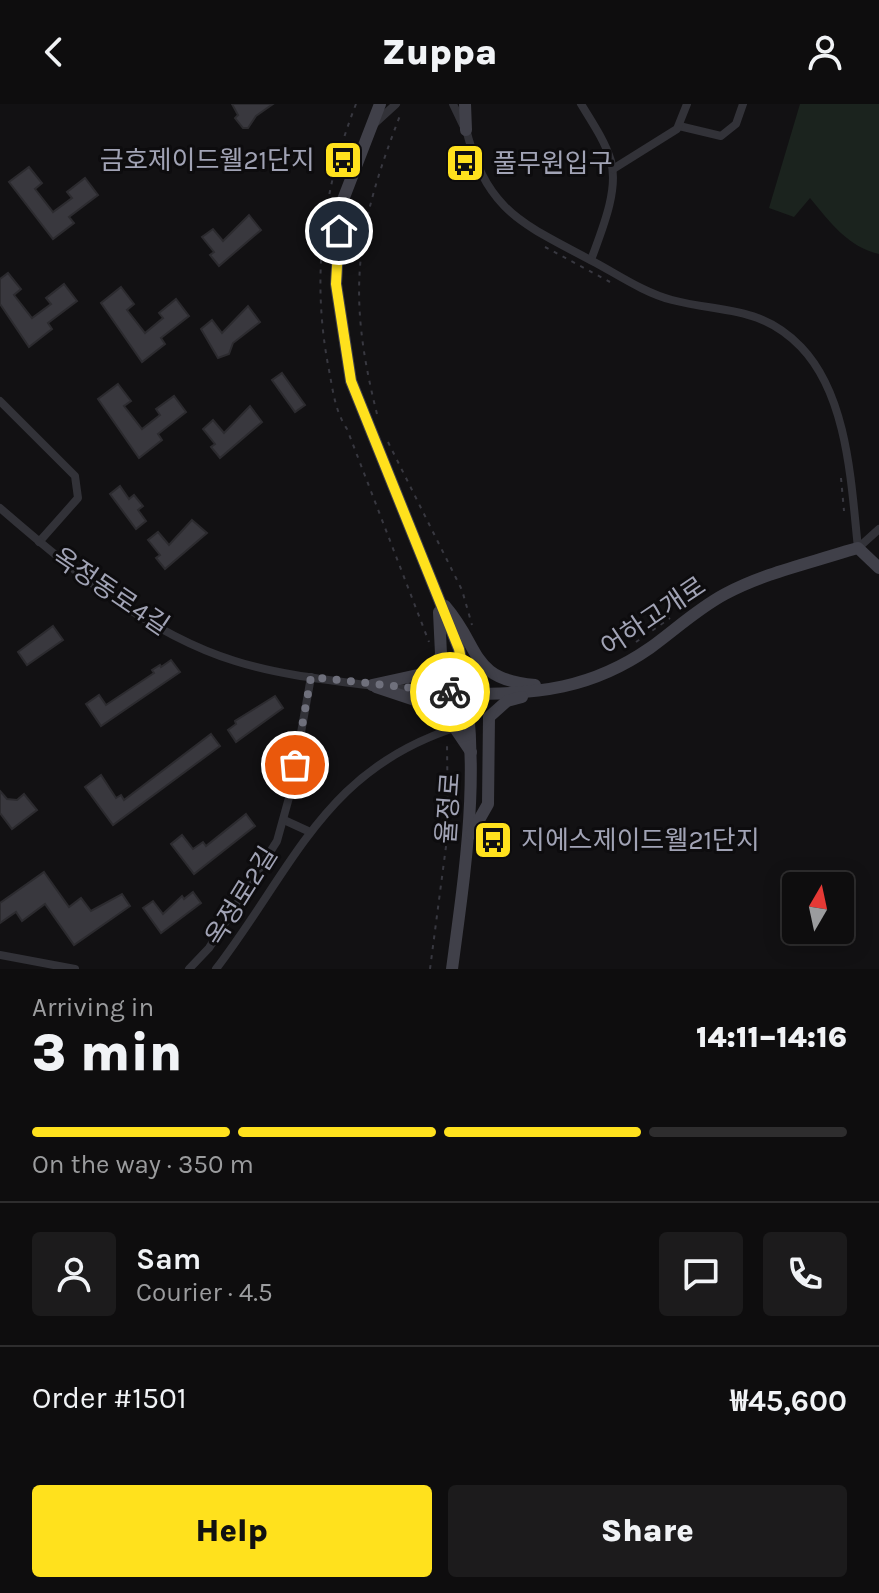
<!DOCTYPE html>
<html lang="en">
<head>
<meta charset="utf-8">
<style>
  body { margin:0; font-family:Karla,"Noto Sans KR",sans-serif; background:#1c1b1c; color:#f1f3f6; height:100vh; display:flex; flex-direction:column; font-size:30px; white-space:nowrap }
  * { box-sizing:border-box; margin:0 }
  p { font-size:26px; color:#9b9c9e }
  .icon { flex:none; width:44px; height:44px; fill:none; stroke:currentColor; stroke-width:2; stroke-linecap:round; stroke-linejoin:round }
  .map { position:relative; height:865px; overflow:hidden }
  .details { display:flex; flex-direction:column; background:#0e0d0e; flex:1 }
  .details>* { flex:none }
  .needle { width:52px; rotate:9deg }
  .fabs { position:absolute; left:782px; top:768px; display:grid; gap:16px }
  .fabs a { display:grid; place-items:center; width:72px; height:72px; border-radius:8px; background:#0e0d0e; box-shadow:0 4px 20px #0003,0 0 0 2px #2e2d2e; font-size:40px }
  .pin { position:absolute; display:grid; place-items:center; width:68px; height:68px; color:#fff; margin:-34px; border:4px solid #fff; border-radius:50%; box-shadow:0 2px 8px #0007 }
  .courier { position:absolute; display:grid; place-items:center; width:80px; height:80px; margin:-40px; border:6px solid #ffe11d; border-radius:50%; background:#fff; color:#222; box-shadow:0 2px 10px #0007 }
  .summary em { font-style:normal; font-weight:800 }
  .summary div { display:flex; flex-direction:column-reverse }
  .summary { display:flex; align-items:center; justify-content:space-between; height:136px; padding:0 32px }
  h1 { font-size:52px; font-weight:800; line-height:60px }
  .bar { display:grid; grid-template-columns:repeat(4,1fr); gap:12px 8px; align-content:center; height:96px; padding:0 32px }
  .bar i { height:10px; border-radius:6px; background:#2e2d2e }
  .bar .on { background:#ffe11d }
  .bar p { grid-column:span 4 }
  .line { display:flex; align-items:center; gap:20px; padding:0 32px; border-top:2px solid #2e2d2e }
  .line div { flex:1 }
  .round { display:grid; place-items:center; flex:none; width:84px; height:84px; border-radius:8px; background:#1c1b1c }
  .primary-button { display:flex; gap:16px; margin-top:auto; padding:16px 32px }
  .primary-button a { flex:1; height:92px; border-radius:8px; background:#ffe11d; color:#111; font-size:32px; font-weight:800; line-height:92px; text-align:center }
  .primary-button a+a { background:#1c1b1c; color:#f1f3f6 }
  header { display:flex; justify-content:space-between; align-items:center; height:104px; padding:0 32px; background:#0e0d0e; font-size:36px; font-weight:800 }
  .map>svg:first-child { display:block }
  .green { fill:#1b231e }
  .building { fill:#39383e; stroke:#2c2b2f; stroke-width:2 }
  .lines { fill:none; stroke-linecap:round; stroke-linejoin:round }
  .path { stroke:#383840; stroke-width:2; stroke-dasharray:4 6; stroke-linecap:butt }
  .street { stroke:#323238; stroke-width:8 }
  .secondary { stroke:#404049; stroke-width:12 }
  .done { stroke:#6f707c; stroke-width:8; stroke-dasharray:0 14.4 }
  .route { stroke:#ffe11d; stroke-width:10 }
  .labels { text-anchor:middle; stroke-width:6; stroke-linejoin:round; paint-order:stroke }
  .poi-label { font-size:26px; fill:#a1a3b5; stroke:#0d0c0e; text-anchor:start }
  .street-label { font-size:26px; fill:#a1a3b5; stroke:#0d0c0e }
</style>
</head>
<body>
<header><svg class="icon" aria-label="back" viewBox="0 0 24 24"><path d="M15 5l-7 7 7 7"/></svg>Zuppa<svg class="icon" aria-label="person" viewBox="0 0 24 24"><circle cx="12" cy="8" r="4"/><path d="M4 21q1-7 8-7t8 7"/></svg></header>
<div class="map">
<svg width="879" height="865" viewBox="0 0 879 865">
  <rect width="100%" height="100%" fill="#121113"/>
  <path class="green" d="M800,0H879V150C848,143 830,118 810,94L794,113L769,104Z"/>
  <g class="building">
    <path d="M232,0H273L256,12L248,24H243L235,14L238,11Z"/>
    <path d="M29,63L42,79L35,85L53,108L72,94L67,88L85,74L98,91L69,113L74,119L53,135L9,78Z"/>
    <path d="M249,111L261,126L219,162L210,151L214,148L202,133L213,125L223,137Z"/>
    <path d="M8,169L21,185L14,191L32,214L51,200L46,194L64,180L77,197L48,219L52,225L29,243L0,200V175Z"/>
    <path d="M121,183L134,200L127,206L145,229L163,214L159,209L176,195L189,212L161,234L165,240L142,258L101,199Z"/>
    <path d="M248,202L260,218L233,239L229,250L218,254L201,225L212,216L222,229Z"/>
    <path d="M282,269L305,301L295,308L272,276Z"/>
    <path d="M118,280L131,297L124,302L142,325L160,311L156,305L174,292L186,308L158,330L162,336L139,354L98,295Z"/>
    <path d="M250,302L262,318L220,354L211,343L215,340L203,325L213,316L224,329Z"/>
    <path d="M120,382L129,395L134,391L143,402L138,406L146,417L136,425L110,390Z"/>
    <path d="M192,416L207,429L165,465L156,454L160,451L148,436L158,428L169,441Z"/>
    <path d="M53,522L63,536L27,561L18,548Z"/>
    <path d="M171,556L180,568L101,622L86,600L99,591L106,601L154,569L152,566L160,561L161,563Z"/>
    <path d="M275,592L283,604L236,638L228,626L236,620L235,617Z"/>
    <path d="M211,630L220,642L113,721L85,683L101,671L116,694L121,691L124,696Z"/>
    <path d="M0,687L7,695L17,696L24,690L37,706L12,725L0,709Z"/>
    <path d="M246,710L255,722L194,770L171,740L182,731L193,745L203,738L206,742Z"/>
    <path d="M44,768L69,803L81,794L91,807L122,790L130,802L74,841L45,800L22,817L16,808L0,819V799Z"/>
    <path d="M193,788L201,799L161,829L143,804L153,797L163,810L182,792L184,795Z"/>
  </g>
  <g class="lines">
    <g class="path">
      <path d="M356,0C322,87 311,175 329,266C333,287 335,307 347,325L429,538"/>
      <path d="M465,57L473,73"/>
      <path d="M545,143L610,178"/>
      <path d="M377,310C346,187 356,125 401,9"/>
      <path d="M388,338L462,486L472,521"/>
      <path d="M841,374L844,407"/>
      <path d="M636,538L670,514"/>
      <path d="M430,865L448,727L447,640"/>
    </g>
    <g class="street">
      <path d="M453,0L463,21"/>
      <path d="M581,0C592,18 605,37 611,57C619,87 601,128 591,156"/>
      <path d="M373,21L396,0"/>
      <path d="M465,21C486,109 522,119 596,159C620,172 645,189 672,196C722,209 760,201 801,243C848,292 851,379 858,444"/>
      <path d="M679,22L721,32L736,20L743,0"/>
      <path d="M613,65L677,25L687,0"/>
      <path d="M0,297L75,372L78,394L39,438"/>
      <path d="M0,404C68,463 147,530 235,557C279,571 328,576 374,582"/>
      <path d="M858,444L879,425"/>
      <path d="M387,583L468,590"/>
      <path d="M284,716L308,727"/>
      <path d="M0,851L75,865"/>
      <path d="M189,865L209,844L277,737L290,690L311,573"/>
      <path d="M216,865C297,759 327,658 471,619"/>
    </g>
    <g class="secondary">
      <path d="M380,0L341,101L336,180L351,277L459,545C482,657 467,753 452,865"/>
      <path d="M465,0L466,26"/>
      <path d="M445,502C482,545 469,575 535,581"/>
      <path d="M372,581L436,567L441,550L439,508"/>
      <path d="M376,583L442,605L471,648"/>
      <path d="M468,590C538,590 591,585 650,544C675,526 697,505 725,490C762,470 806,460 847,447L858,444L879,464"/>
      <path d="M471,730L488,700L489,613L507,597L522,593"/>
    </g>
  </g>
  <g class="lines">
    <path class="done" d="M295,661L311,573L450,588"/>
    <path class="route" d="M339,127L336,180L351,277L459,545L468,590L450,588"/>
  </g>
  <defs>
    <symbol id="bus-square" viewBox="-11 -11 22 22"><rect x="-9" y="-9" width="18" height="18" rx="4" fill="#ffe11d" stroke="#0d0c0e"/><path d="M-5-6H5V4H4V6H2V4H-2V6H-4V4H-5ZM-3.5-4V0h7V-4ZM-3.5 1.2v1.5H-2V1.2ZM2 1.2v1.5H3.5V1.2Z" fill="#111"/></symbol>
  </defs>
  <g fill-rule="evenodd">
    <use href="#bus-square" x="321" y="34" width="44" height="44"/>
    <use href="#bus-square" x="443" y="37" width="44" height="44"/>
    <use href="#bus-square" x="471" y="714" width="44" height="44"/>
  </g>
  <g class="labels">
    <g class="poi-label">
      <text x="315" y="65" text-anchor="end">금호제이드웰21단지</text>
      <text x="493" y="68">풀무원입구</text>
      <text x="521" y="745">지에스제이드웰21단지</text>
    </g>
    <g class="street-label">
      <text transform="translate(111 487) rotate(34)" y="9">옥정동로4길</text>
      <text transform="translate(653 512) rotate(-34)" y="9">어하고개로</text>
      <text transform="translate(448 704) rotate(-86)" y="9">율정로</text>
      <text transform="translate(241 792) rotate(-58)" y="9">옥정로2길</text>
    </g>
  </g>
</svg>
<div class="fabs">
<a><svg class="needle" viewBox="-14 -14 28 28"><path d="M0-13l5 13h-10z" fill="#e53935"/><path d="M0 13l5-13h-10z" fill="#9b9c9e"/></svg></a>
</div>
<div class="pin" style="left:295px;top:661px;background:#ea580c"><svg class="icon" aria-label="bag" viewBox="0 0 24 24"><path d="M5 8h14l-1 12H6zM9 8a3 3 0 0 1 6 0"/></svg></div>
<div class="pin" style="left:339px;top:127px;background:#1f2937"><svg class="icon" aria-label="home" viewBox="0 0 24 24"><path d="M3 11l9-7 9 7M6 9v11h12V9"/></svg></div>
<div class="courier" style="left:450px;top:588px"><svg class="icon" aria-label="bike" viewBox="0 0 24 24"><circle cx="6" cy="16" r="4"/><circle cx="18" cy="16" r="4"/><path d="M6 16l4-8h5l3 8M10 8l3 8H6M13 5h3"/></svg></div>
</div>
<section class="details">
<div class="summary"><div><h1>3 min</h1><p>Arriving in</p></div><em>14:11–14:16</em></div>
<div class="bar"><i class="on"></i><i class="on"></i><i class="on"></i><i></i><p>On the way · 350 m</p></div>
<div class="line" style="height:144px"><a class="round"><svg class="icon" aria-label="person" viewBox="0 0 24 24"><circle cx="12" cy="8" r="4"/><path d="M4 21q1-7 8-7t8 7"/></svg></a><div><b>Sam</b><p>Courier · 4.5</p></div><a class="round"><svg class="icon" aria-label="chat" viewBox="0 0 24 24"><path d="M4 5h16v11H9l-5 4z"/></svg></a><a class="round"><svg class="icon" aria-label="phone" viewBox="0 0 24 24"><path d="M5 4h4l2 5-3 2q2 4 5 5l2-3 5 2v4C11 20 4 13 5 4z"/></svg></a></div>
<div class="line" style="height:104px"><div>Order #1501</div><b>₩45,600</b></div>
<div class="primary-button"><a>Help</a><a>Share</a></div>
</section>
</body>
</html>
